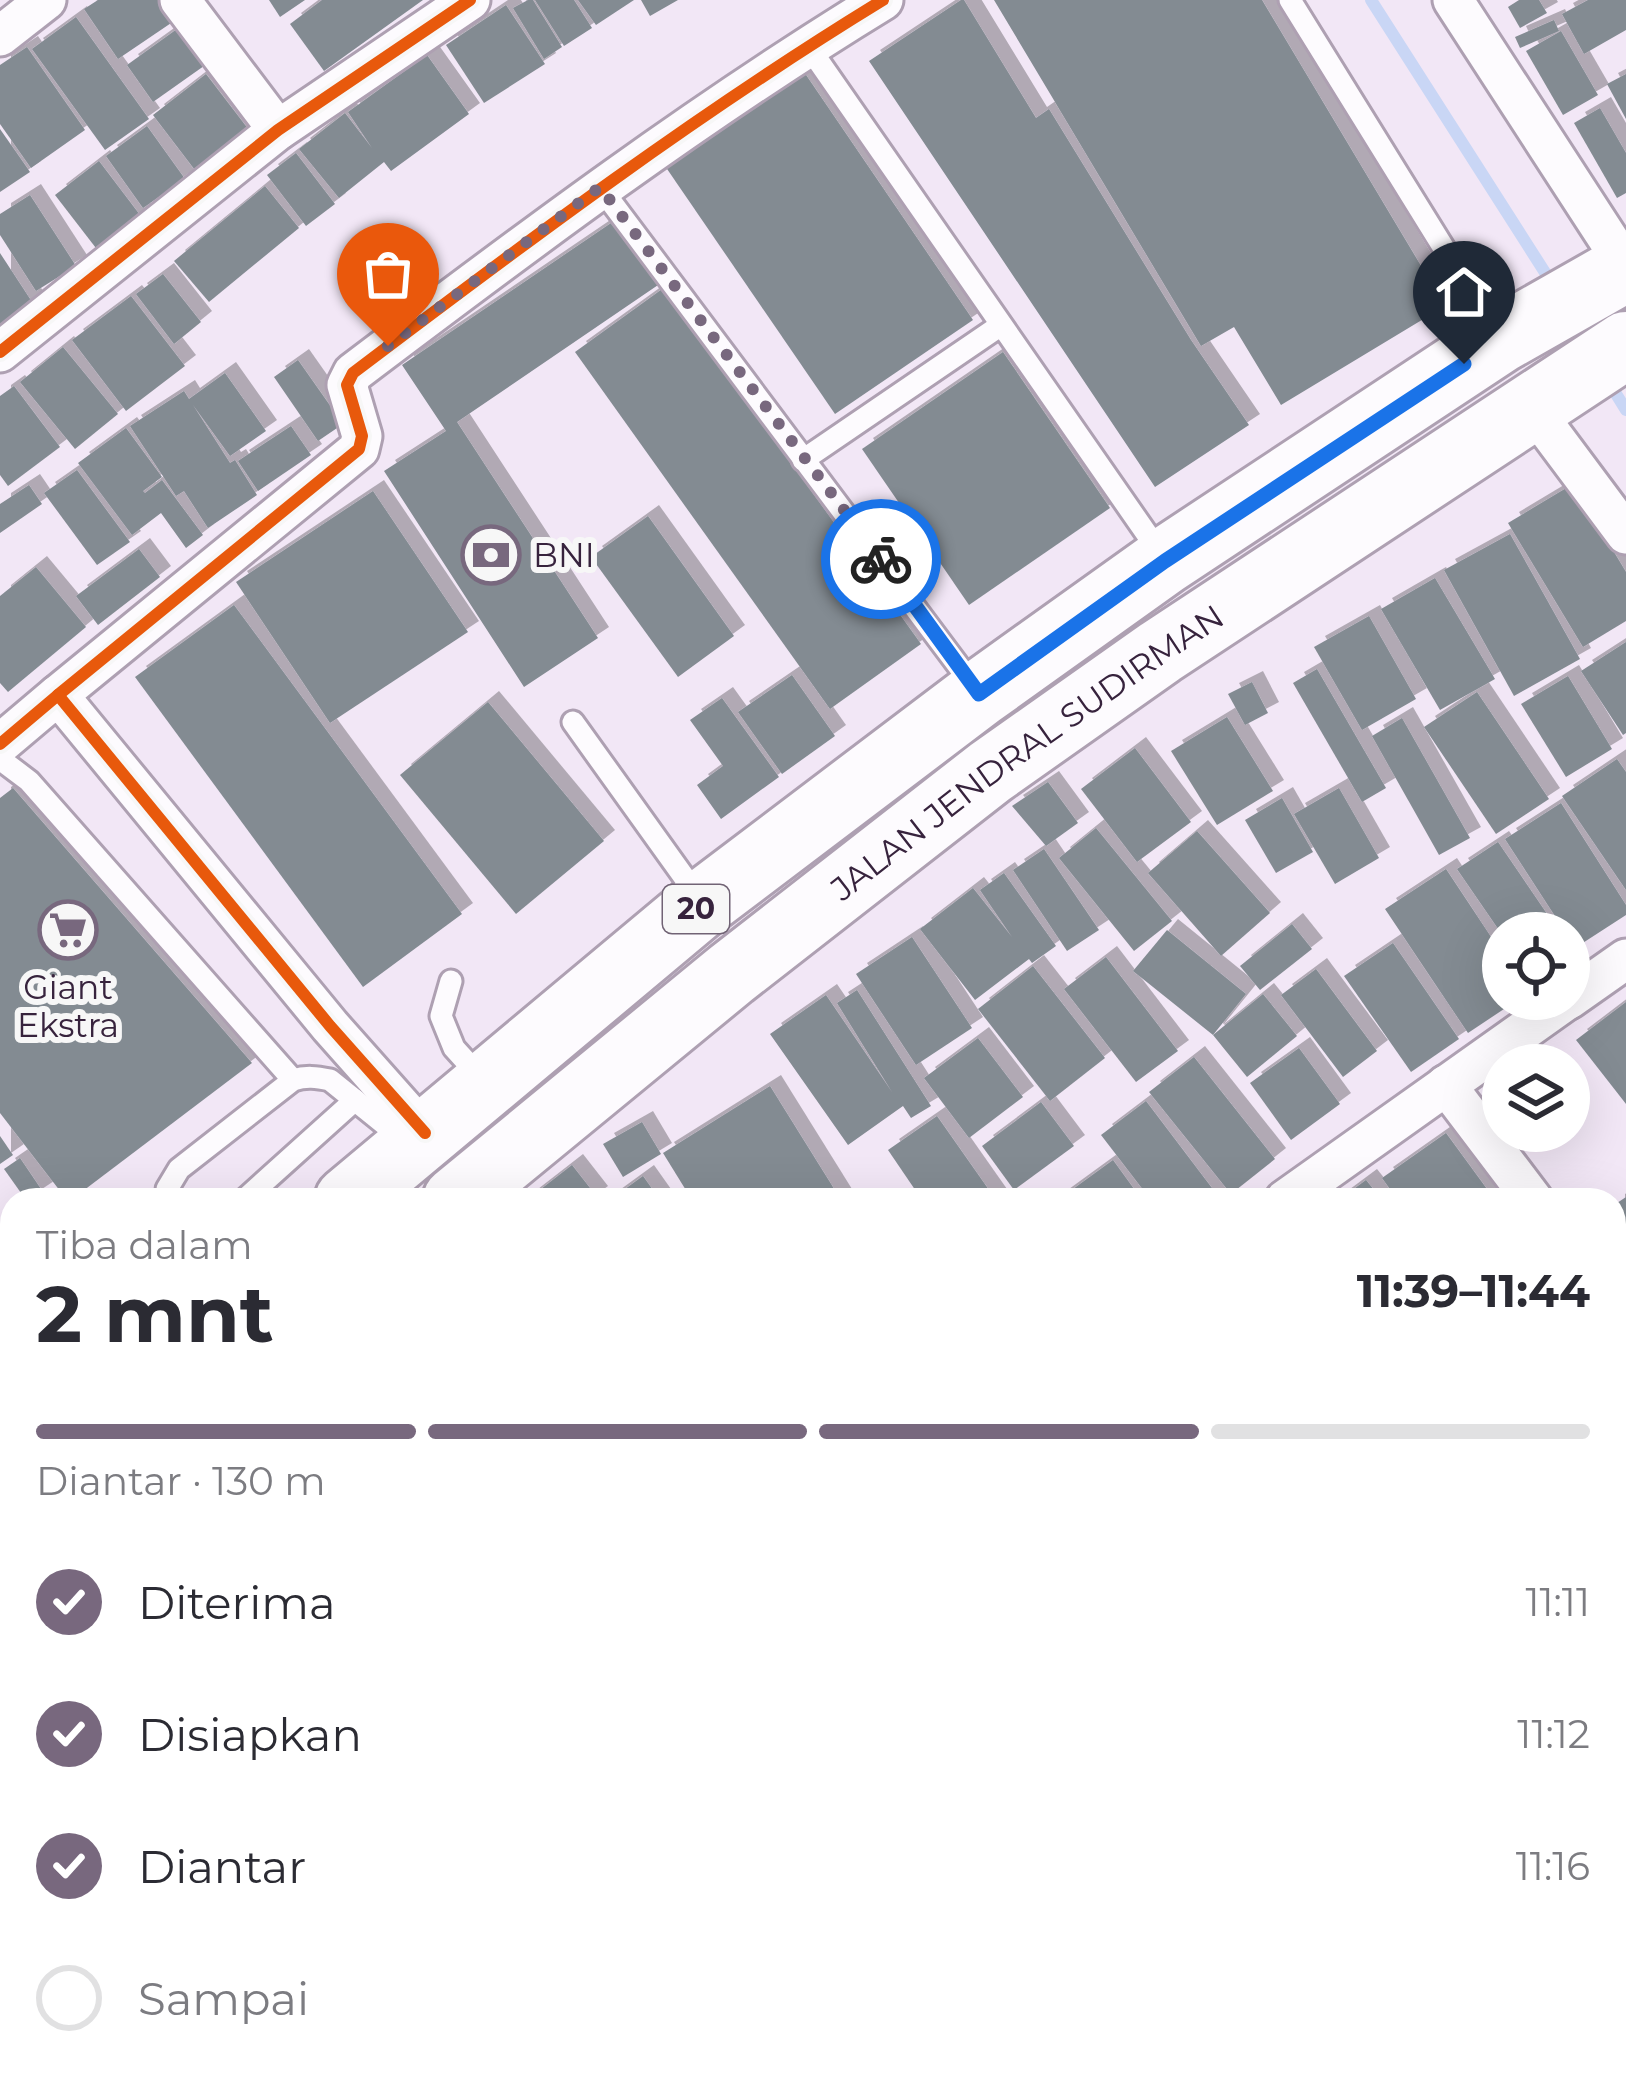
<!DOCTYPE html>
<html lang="id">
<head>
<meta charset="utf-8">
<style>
  body { margin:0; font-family:Montserrat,sans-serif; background:#f2f2f3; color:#2b2b33; height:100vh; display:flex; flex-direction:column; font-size:45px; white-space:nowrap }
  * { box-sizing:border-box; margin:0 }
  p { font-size:39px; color:#7c7c81 }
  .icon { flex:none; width:66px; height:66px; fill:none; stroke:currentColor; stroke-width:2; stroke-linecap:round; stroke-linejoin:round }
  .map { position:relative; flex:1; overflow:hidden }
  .details { position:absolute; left:0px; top:1188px; width:1626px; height:900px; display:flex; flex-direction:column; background:#fff; border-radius:36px 36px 0 0; box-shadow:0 12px 48px #0002 }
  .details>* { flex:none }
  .fabs { position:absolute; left:1482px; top:912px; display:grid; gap:24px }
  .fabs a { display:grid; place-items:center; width:108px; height:108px; border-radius:50%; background:#fff; box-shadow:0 12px 48px #0002; font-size:60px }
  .pin { position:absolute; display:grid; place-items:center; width:102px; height:102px; color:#fff; margin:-123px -51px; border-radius:50% 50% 50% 0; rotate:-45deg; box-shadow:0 0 12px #0007 }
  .pin .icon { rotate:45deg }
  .courier { position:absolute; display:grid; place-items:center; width:120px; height:120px; margin:-60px; border:9px solid #1a73e8; border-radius:50%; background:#fff; color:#222; box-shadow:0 3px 15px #0007 }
  .summary em { font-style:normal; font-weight:700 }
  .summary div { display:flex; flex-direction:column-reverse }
  .summary { display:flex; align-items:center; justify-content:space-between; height:204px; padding:0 36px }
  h1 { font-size:78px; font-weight:700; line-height:90px }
  .bar { display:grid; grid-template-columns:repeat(4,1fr); gap:18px 12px; align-content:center; height:144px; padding:0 36px }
  .bar i { height:15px; border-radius:9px; background:#e1e1e2 }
  .bar .on { background:#78687e }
  .bar p { grid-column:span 4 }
  ol { padding:0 36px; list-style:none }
  li { display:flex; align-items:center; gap:36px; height:132px }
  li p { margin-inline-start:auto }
  li .icon { padding:12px; border-radius:50%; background:#78687e; color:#fff; stroke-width:4 }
  li:last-child { color:#7c7c81 }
  li i { width:66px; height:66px; border:6px solid #e1e1e2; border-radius:50% }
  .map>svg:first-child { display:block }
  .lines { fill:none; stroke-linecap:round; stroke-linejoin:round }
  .stream { stroke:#c9d6f5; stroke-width:12 }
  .building { fill:#838b92; filter:url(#shadow) }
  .service-casing { stroke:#aea0b2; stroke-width:27 }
  .minor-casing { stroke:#aea0b2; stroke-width:45 }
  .trunk-casing { stroke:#aea0b2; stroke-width:72 }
  .service { stroke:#fdfbfe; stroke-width:21 }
  .minor { stroke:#fdfbfe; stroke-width:39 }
  .trunk { stroke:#fdfbfe; stroke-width:66 }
  .cycleway-casing { stroke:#f7f7f7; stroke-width:20 }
  .cycleway { stroke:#e8590c; stroke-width:12 }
  .done { stroke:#78687e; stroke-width:12; stroke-dasharray:0 21.6 }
  .route { stroke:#1a73e8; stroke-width:15 }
  .labels { text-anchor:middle; stroke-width:12; stroke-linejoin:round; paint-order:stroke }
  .shield { fill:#f7f7f7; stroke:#716375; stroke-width:3 }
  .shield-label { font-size:30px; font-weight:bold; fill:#37233d }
  .poi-label { font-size:33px; fill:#37233d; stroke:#f7f7f7; text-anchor:start }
  .street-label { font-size:33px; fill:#37233d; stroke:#f7f7f7 }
</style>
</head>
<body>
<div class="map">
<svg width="1626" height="2088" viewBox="0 0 1626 2088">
  <defs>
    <filter id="shadow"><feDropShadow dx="11" dy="-11" stdDeviation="0" flood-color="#0004"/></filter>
  </defs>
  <rect width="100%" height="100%" fill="#f2e7f6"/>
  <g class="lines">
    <g class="stream">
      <path d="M1371,0L1553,285"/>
      <path d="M1608,381L1626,410"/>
    </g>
  </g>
  <g class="building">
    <path d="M98,0H169L180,17L118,59L84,9Z"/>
    <path d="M269,0H305L280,17Z"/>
    <path d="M322,0H423L324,71L290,24Z"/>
    <path d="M528,0H533L562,47L544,59L513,8Z"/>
    <path d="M535,0H574L592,28L564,46Z"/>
    <path d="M578,0H634L596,25Z"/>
    <path d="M641,0H678L650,16Z"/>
    <path d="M961,0H964L1036,118L1049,109L1191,340L1249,425L1155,487L869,61Z"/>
    <path d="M994,0H1262L1445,306L1281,405L1234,327L1201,346Z"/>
    <path d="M1519,0H1539L1547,13L1520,28L1508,7Z"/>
    <path d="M1588,0H1626V30L1584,54L1562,14Z"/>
    <path d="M506,5L545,64L484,103L446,45Z"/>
    <path d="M76,17L149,119L105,150L32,49Z"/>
    <path d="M1554,20L1559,31L1520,48L1515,37Z"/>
    <path d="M184,24L211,61L153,102L127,65Z"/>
    <path d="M1561,31L1598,95L1563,115L1526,51Z"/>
    <path d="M27,47L85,130L31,168L0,124V65Z"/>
    <path d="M427,55L469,114L391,171L384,162L339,198L299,149L345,113L372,148L348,112Z"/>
    <path d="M804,72L973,320L835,414L665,166Z"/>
    <path d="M206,74L252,134L198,174L153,115Z"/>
    <path d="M1626,74V119L1607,84Z"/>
    <path d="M1600,108L1626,153V193L1617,198L1574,123Z"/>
    <path d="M147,126L185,179L143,208L106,156Z"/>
    <path d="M0,129L30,172L0,192Z"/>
    <path d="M296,153L335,204L306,226L267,175Z"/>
    <path d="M99,161L143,219L99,252L55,195Z"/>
    <path d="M265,186L299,228L209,302L174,261Z"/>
    <path d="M30,195L76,266L36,291L0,235V214Z"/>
    <path d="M617,219L661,283L457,422L598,638L524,687L384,471L446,431L402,365Z"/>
    <path d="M0,253L34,305L0,327Z"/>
    <path d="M163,274L201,322L174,344L136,294Z"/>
    <path d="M665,287L921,644L830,709L575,352Z"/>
    <path d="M131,296L185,366L126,411L72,340Z"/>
    <path d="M63,347L118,414L75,449L20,382Z"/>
    <path d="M1003,352L1110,508L969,605L862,449Z"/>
    <path d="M298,360L343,424L318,441L274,377Z"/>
    <path d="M225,373L266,431L230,456L193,405L230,463L235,460L257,495L208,528L184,491L176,496L130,426L184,391L189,399Z"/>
    <path d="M14,386L60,447L8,486L0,475V396Z"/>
    <path d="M291,426L311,455L258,491L238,461Z"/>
    <path d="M126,428L162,477L143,491L145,493L162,480L203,535L186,548L161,513L132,535L78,463Z"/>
    <path d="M77,470L130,542L97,565L44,493Z"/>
    <path d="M1573,484L1626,572V621L1583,647L1508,523Z"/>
    <path d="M29,485L42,504L0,533V504Z"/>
    <path d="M373,491L468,632L330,723L236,582Z"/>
    <path d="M648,516L734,636L678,677L591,557Z"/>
    <path d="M1510,534L1580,659L1514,696L1444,570Z"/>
    <path d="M139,549L160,577L98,625L76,596Z"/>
    <path d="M36,567L86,627L8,692L0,683V596Z"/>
    <path d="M1435,578L1495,679L1440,710L1381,609Z"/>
    <path d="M234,605L462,914L363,987L135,677Z"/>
    <path d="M1369,616L1416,699L1362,730L1314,647Z"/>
    <path d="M1626,642V733L1623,735L1581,671Z"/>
    <path d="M1317,669L1386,788L1362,802L1293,683Z"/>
    <path d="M792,675L835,736L782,774L738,712Z"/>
    <path d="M1568,676L1612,749L1566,777L1521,704Z"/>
    <path d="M1252,682L1268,713L1245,725L1228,694Z"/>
    <path d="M1477,692L1549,799L1496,834L1424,727Z"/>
    <path d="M722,698L779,777L721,819L697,785L723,766L690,720Z"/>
    <path d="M488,702L604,841L516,914L400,775Z"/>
    <path d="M1227,717L1273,791L1217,825L1171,751Z"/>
    <path d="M1402,718L1470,838L1439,855L1372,736Z"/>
    <path d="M1135,748L1191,822L1137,862L1081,789Z"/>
    <path d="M1617,759L1626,772V890L1562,796Z"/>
    <path d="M1048,782L1078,823L1046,846L1012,806Z"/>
    <path d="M13,788L252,1063L71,1200H67L0,1113V798Z"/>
    <path d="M1339,788L1379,858L1335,884L1294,814Z"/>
    <path d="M1282,798L1313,852L1276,873L1245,820Z"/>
    <path d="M1561,803L1626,905V915L1575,948L1569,933H1566L1505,839Z"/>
    <path d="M1096,828L1172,921L1134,951L1059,858Z"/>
    <path d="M1197,831L1270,913L1221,956L1148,873Z"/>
    <path d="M1498,842L1560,933H1501L1457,869Z"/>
    <path d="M1044,849L1099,930L1067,951L1013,870Z"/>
    <path d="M1446,869L1503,955V999H1519L1468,1033L1385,909Z"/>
    <path d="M1004,873L1056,946L1032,963L1029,959L975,1000L920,929L973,888L1012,937L980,890Z"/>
    <path d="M1292,924L1312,949L1260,990L1240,966Z"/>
    <path d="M1167,930L1246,994L1213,1035L1133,971Z"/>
    <path d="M912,937L972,1028L916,1065L856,974Z"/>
    <path d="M1393,943L1459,1039L1411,1072L1344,976Z"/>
    <path d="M1106,957L1178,1051L1136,1082L1064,989Z"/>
    <path d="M1033,966L1105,1058L1050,1101L978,1009Z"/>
    <path d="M1316,969L1377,1051L1343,1077L1281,995Z"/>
    <path d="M857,990L931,1106L911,1118L903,1106L848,1145L770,1034L826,995L892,1092L837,1003Z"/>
    <path d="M1263,994L1297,1036L1247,1077L1213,1035Z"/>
    <path d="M1626,1002V1104L1576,1040Z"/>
    <path d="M978,1038L1023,1097L969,1138L924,1078Z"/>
    <path d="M1299,1048L1340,1104L1291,1140L1250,1083Z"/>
    <path d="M1194,1057L1275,1159L1231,1194L1149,1092Z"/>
    <path d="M770,1086L841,1200H692L663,1153Z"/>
    <path d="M1146,1101L1221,1200H1151L1101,1135Z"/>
    <path d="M1041,1102L1074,1146L1014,1190L982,1146Z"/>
    <path d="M937,1116L996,1200H922L888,1150Z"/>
    <path d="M642,1122L661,1154L623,1177L603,1144Z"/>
    <path d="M1446,1133L1495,1200H1398L1382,1178Z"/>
    <path d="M0,1136L13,1155L0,1164Z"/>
    <path d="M20,1158L43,1192L31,1200H26L4,1169Z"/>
    <path d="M1113,1160L1142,1200H1058Z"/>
    <path d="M572,1165L597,1197L593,1200H527Z"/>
    <path d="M643,1176L660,1200H610Z"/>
    <path d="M1366,1180L1382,1200H1339Z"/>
    <path d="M1626,1197V1235L1614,1218V1205Z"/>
    <path d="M0,1240L12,1256L0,1266Z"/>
    <path d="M12,1264V1312L0,1297V1273Z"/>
    <path d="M0,1313L12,1329V1383L0,1392Z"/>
    <path d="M1626,1367V1472L1614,1455V1376Z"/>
    <path d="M1614,1466L1626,1483V1511L1614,1520Z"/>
    <path d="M1626,1518V1571L1614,1555V1527Z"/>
    <path d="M1622,1601L1626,1609V1659L1614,1666V1606Z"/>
    <path d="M1626,1665V1715L1614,1722V1672Z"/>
    <path d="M12,1707V1782L0,1762V1715Z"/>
    <path d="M1626,1722V1769L1614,1748V1729Z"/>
    <path d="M0,1803L12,1826V1834L0,1840Z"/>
    <path d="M12,1848V1893L0,1877V1857Z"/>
    <path d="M1614,1869L1626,1890V1893L1614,1900Z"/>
    <path d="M0,1892L12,1909V1986L0,1969Z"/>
    <path d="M1626,1909V1969L1614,1976V1915Z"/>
    <path d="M0,1981L12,1997V2076H72L81,2088H0Z"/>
    <path d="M1626,1982V2036L1614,2042V1988Z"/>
    <path d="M1626,2050V2082L1614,2061V2056Z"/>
    <path d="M94,2076H157L141,2088H103Z"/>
    <path d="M307,2076H359L369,2088H293Z"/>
    <path d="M460,2076H504L488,2088H469Z"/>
    <path d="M530,2076H545L550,2086L505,2088Z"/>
    <path d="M558,2076H593L599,2088H563Z"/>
    <path d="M630,2076H804L810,2088H622L619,2081Z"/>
    <path d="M1218,2076H1231L1235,2088H1187Z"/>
    <path d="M1248,2076H1311L1286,2088H1254Z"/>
    <path d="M1360,2076H1406L1411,2088H1365Z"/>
    <path d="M1498,2076H1602L1607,2088H1469Z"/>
  </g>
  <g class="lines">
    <defs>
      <g id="service">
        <path d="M1290,0L1497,334"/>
        <path d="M808,46L1160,553"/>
        <path d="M600,187L975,688"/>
        <path d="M803,460L1001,325"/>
        <path d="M573,722L699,898"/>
        <path d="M0,759L29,781L293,1080"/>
        <path d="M451,981L441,1016L454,1048L482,1079"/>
        <path d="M167,1200V1189L179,1169L293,1080C306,1076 316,1077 330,1080L408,1143"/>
        <path d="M244,1200L355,1100"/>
      </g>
      <g id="minor">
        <path d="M180,0L278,130"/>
        <path d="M1453,0L1610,242L1626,259"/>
        <path d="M0,36L46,0"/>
        <path d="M0,352L278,130L470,0"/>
        <path d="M1532,408L1626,534"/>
        <path d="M58,695L359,449L362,436L347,385L353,373C526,242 698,113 883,0"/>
        <path d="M0,744L58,695L330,1026L425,1133"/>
        <path d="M1569,999L1626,959"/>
        <path d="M1446,1085L1533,1200"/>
        <path d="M1285,1200L1568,999"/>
        <path d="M1614,1307L1626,1323"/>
        <path d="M1614,1831L1626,1850"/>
        <path d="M387,2076L394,2088"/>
        <path d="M903,2076L909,2088"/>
        <path d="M1418,2076L1423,2088"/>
        <path d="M231,2088L244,2076"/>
      </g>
      <g id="trunk">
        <path d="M348,1200L703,903L979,694L1165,561L1501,339L1626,268"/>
        <path id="s1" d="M456,1200L731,974L990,772L1160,652L1626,345"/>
        <path d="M0,1498L12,1488"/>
        <path d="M0,1595L12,1585"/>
      </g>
    </defs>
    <use href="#service" class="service-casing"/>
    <use href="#minor" class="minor-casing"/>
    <use href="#trunk" class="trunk-casing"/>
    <use href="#service" class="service"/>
    <use href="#minor" class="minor"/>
    <use href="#trunk" class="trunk"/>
    <defs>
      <g id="cycleway">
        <path d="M0,352L278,130L470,0"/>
        <path d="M58,695L359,449L362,436L347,385L353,373C526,242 698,113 883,0"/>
        <path d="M0,744L58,695L330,1026L425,1133"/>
      </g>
    </defs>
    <use href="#cycleway" class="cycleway-casing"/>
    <use href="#cycleway" class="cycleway"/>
  </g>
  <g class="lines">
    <path class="done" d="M388,346L600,187L881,559"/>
    <path class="route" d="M881,559L979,694L1165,561L1464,364"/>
  </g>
  <defs>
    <symbol id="bank-ring" viewBox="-11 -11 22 22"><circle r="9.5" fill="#f7f7f7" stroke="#78687e" stroke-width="1.5"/><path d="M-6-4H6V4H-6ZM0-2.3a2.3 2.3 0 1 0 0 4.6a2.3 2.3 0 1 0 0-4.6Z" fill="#78687e"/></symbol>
    <symbol id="supermarket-ring" viewBox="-11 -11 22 22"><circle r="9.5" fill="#f7f7f7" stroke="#78687e" stroke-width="1.5"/><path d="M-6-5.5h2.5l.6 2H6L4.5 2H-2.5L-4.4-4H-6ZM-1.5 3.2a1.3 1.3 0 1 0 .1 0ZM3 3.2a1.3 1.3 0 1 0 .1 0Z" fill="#78687e"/></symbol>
  </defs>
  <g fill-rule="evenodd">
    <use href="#bank-ring" x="458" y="522" width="66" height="66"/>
    <use href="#supermarket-ring" x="35" y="897" width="66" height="66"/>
  </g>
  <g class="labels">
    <rect class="shield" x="663" y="885" width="66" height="48" rx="9"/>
    <g class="shield-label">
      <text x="696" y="919">20</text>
    </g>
    <g class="poi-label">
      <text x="533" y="567">BNI</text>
      <text x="68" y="999" text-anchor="middle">Giant<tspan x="68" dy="38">Ekstra</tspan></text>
    </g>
    <g class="street-label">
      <text dy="12" stroke="none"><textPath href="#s1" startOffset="726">JALAN JENDRAL SUDIRMAN</textPath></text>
    </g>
  </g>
</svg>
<div class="fabs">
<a><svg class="icon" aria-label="locate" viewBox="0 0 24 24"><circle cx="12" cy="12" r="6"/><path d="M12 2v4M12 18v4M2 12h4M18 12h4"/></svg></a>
<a><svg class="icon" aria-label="layers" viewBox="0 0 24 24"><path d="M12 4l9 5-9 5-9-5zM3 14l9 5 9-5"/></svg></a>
</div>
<div class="pin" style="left:388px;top:346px;background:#ea580c"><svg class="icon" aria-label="bag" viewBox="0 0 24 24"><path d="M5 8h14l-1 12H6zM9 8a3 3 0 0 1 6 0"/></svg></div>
<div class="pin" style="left:1464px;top:364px;background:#1f2937"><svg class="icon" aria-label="home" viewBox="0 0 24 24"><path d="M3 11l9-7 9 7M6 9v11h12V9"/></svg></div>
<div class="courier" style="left:881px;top:559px"><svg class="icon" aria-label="bike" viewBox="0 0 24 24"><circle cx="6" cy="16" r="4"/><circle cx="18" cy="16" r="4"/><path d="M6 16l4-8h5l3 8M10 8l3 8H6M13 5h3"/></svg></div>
<section class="details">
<div class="summary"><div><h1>2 mnt</h1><p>Tiba dalam</p></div><em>11:39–11:44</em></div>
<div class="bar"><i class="on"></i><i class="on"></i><i class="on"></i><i></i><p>Diantar · 130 m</p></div>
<ol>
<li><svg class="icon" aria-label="check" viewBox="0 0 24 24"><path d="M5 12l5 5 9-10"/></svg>Diterima<p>11:11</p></li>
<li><svg class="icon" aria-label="check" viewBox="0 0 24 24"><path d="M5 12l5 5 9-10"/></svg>Disiapkan<p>11:12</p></li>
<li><svg class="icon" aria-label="check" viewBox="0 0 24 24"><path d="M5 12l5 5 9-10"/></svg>Diantar<p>11:16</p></li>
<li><i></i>Sampai</li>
</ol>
</section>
</div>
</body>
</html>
